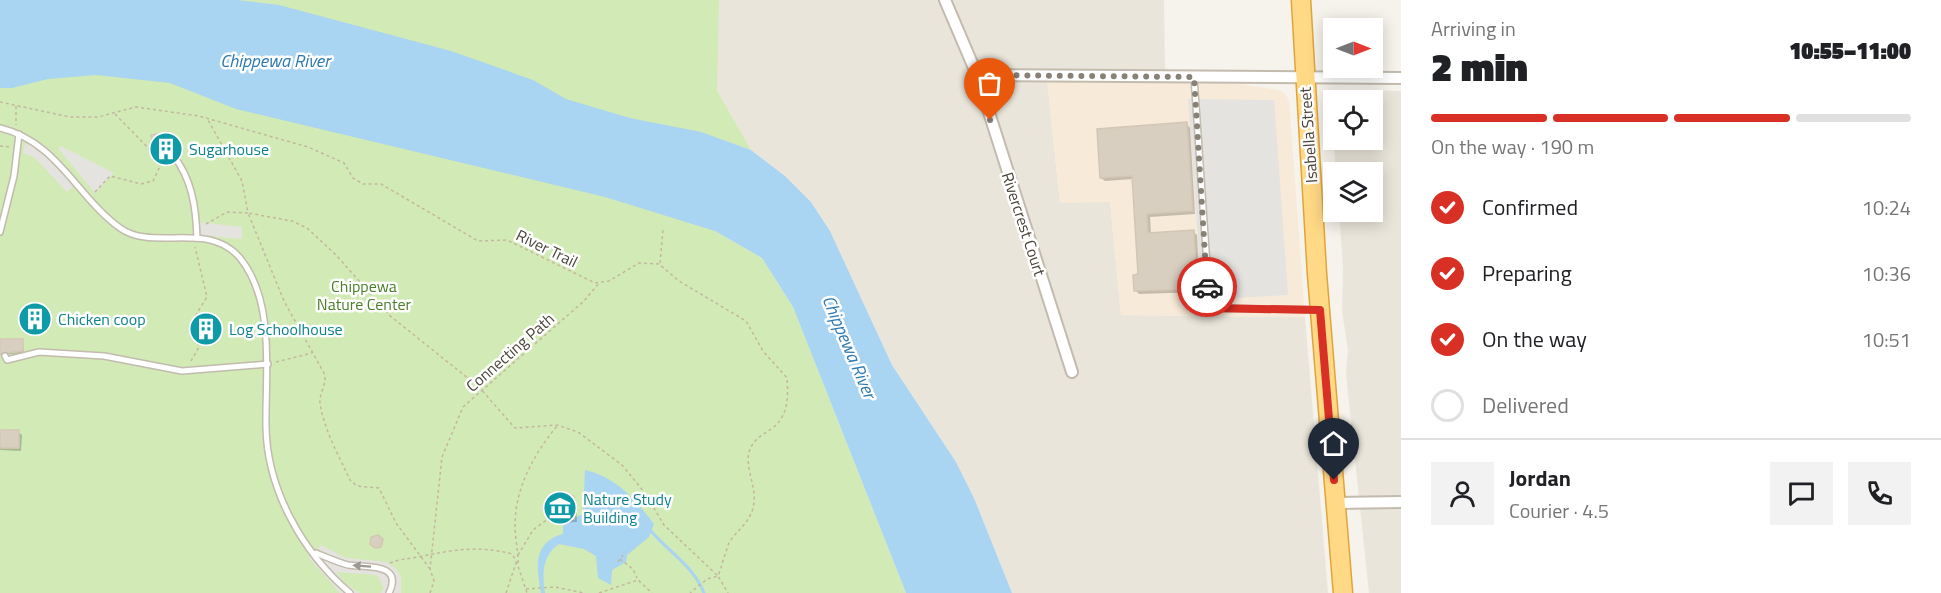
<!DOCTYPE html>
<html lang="en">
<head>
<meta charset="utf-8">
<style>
  body { margin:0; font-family:"Titillium Web",sans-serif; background:#f2f2f2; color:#202124; height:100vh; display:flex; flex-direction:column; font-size:22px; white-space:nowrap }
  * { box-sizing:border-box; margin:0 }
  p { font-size:20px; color:#757577 }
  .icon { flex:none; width:33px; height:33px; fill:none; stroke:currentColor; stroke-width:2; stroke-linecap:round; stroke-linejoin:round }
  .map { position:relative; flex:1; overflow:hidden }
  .details { display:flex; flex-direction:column; background:#fff; width:540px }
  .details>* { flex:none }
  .needle { width:39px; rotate:90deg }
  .tools { position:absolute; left:1323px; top:18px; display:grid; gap:12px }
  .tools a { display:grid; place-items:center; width:60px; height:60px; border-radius:0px; background:#fff; box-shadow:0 3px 15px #0003; font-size:30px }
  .pin { position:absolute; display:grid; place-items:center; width:51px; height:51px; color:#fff; margin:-62px -26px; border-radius:50% 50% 50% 0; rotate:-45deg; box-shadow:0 0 6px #0007 }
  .pin .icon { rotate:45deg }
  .courier { position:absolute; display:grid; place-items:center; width:60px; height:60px; margin:-30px; border:4px solid #d93025; border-radius:50%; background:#fff; color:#222; box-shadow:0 2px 8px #0007 }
  .overview em { font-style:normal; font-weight:800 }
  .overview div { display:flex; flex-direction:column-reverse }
  .overview { display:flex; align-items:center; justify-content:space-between; height:102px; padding:0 30px }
  h1 { font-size:39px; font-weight:800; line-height:45px }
  .bar { display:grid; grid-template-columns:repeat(4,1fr); gap:9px 6px; align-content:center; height:72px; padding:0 30px }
  .bar i { height:8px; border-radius:4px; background:#e0e0e0 }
  .bar .selected { background:#d93025 }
  .bar p { grid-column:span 4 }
  .line { display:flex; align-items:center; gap:15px; padding:0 30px; border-top:2px solid #e0e0e0 }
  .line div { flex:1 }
  .round { display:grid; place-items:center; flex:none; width:63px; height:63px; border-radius:0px; background:#f2f2f2 }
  ol { padding:0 30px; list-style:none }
  li { display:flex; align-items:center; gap:18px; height:66px }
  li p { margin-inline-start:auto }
  li .icon { padding:6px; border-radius:50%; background:#d93025; color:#fff; stroke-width:4 }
  li:last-child { color:#757577 }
  li i { width:33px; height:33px; border:3px solid #e0e0e0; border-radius:50% }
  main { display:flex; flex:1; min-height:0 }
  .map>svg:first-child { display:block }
  .residential { fill:#eae5da }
  .commercial { fill:#f7ead8 }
  .green { fill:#d2eab5 }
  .parking { fill:#e5e3e0 }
  .water { fill:#a9d4f2 }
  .shadow { fill:#0003 }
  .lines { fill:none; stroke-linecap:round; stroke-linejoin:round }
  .stream { stroke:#a9d4f2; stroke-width:3 }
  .building { fill:#d8cfc1; stroke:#d3c7b4; stroke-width:1.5 }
  .service-casing { stroke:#c2bbae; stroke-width:8 }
  .minor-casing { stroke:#c2bbae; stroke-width:14 }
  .trunk-casing { stroke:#e0a43c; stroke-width:21 }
  .path { stroke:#c4b79f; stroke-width:1.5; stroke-dasharray:3 3; stroke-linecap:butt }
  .service { stroke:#fff; stroke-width:5 }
  .minor { stroke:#fff; stroke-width:10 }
  .trunk { stroke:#ffd985; stroke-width:18 }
  .oneway { fill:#9c9892 }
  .done { stroke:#878178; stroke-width:6; stroke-dasharray:0 10.8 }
  .route { stroke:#d93025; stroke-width:8 }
  .labels { text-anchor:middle; stroke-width:5; stroke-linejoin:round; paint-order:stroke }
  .street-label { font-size:16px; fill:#4b4439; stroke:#fff }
  .culture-label { font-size:16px; fill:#0d838f; stroke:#fff; text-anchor:start }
  .park-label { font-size:16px; fill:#4a7f2a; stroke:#fff }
  .water-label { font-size:18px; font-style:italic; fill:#2e7ab2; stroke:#fff }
</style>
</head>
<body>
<main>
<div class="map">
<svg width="1401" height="593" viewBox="0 0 1401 593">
  <rect width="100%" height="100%" fill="#f6f3ec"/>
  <g class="residential">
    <path d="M714,0H940L970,78L1066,371L1072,372L1075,363L989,101L988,88L994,82L1047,81L1060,202H1110L1121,315L1305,317L1328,593H1012L974,498L956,462L892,365L830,231L811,202L785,176L751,150L712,81Z"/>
    <path d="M950,0H1164L1165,71L984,68L977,65Z"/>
    <path d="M1357,90L1401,91V593H1369L1346,374L1348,350L1342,311L1343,267L1339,212H1372V172H1336L1333,133L1331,104L1333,103L1334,140H1372V100H1337Z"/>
  </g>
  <path class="commercial" d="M1047,81L1240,84L1279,90L1285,94L1289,100L1305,317L1121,315L1110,202L1060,203Z"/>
  <path class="green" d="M0,0H719L717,90L751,150L717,138L715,231L762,258L793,307L906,593H0Z"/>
  <g class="parking">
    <path d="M1188,99L1274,100L1288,295L1202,300Z"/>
    <path d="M25,143L41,150L75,184L67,192L34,157L23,153Z"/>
    <path d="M61,146L114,173L95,193L58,148Z"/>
    <path d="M199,222L242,227V239L199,235Z"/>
    <path d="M321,545L346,558L387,562L396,569L401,577V593H381L384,588L377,575L336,572L345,583L360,593H340L309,558Z"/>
  </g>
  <g class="water">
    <path d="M0,0H238L279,5L451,51L533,80L566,99L630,118L701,132L751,150L785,176L811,202L830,231L892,365L956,462L974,498L1012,593H906L793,307L762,258L715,231L605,197L236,109L170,83L96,75L48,79L12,88H0Z"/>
    <path d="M585,470C616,477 636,500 654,524L649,537L627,555L626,562L612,570L611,585L598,578L596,556L584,549L559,544C542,555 542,575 545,593H541C536,567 533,542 563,534V523L583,514Z"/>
  </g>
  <g class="shadow">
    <path d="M1187,124L1190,128L1195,214L1150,217L1151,234L1193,232L1197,235L1200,292L1139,294L1136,291L1140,276L1133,179L1105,181L1101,178Z"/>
    <path d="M168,134L173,153L166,157L161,144L154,142Z"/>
    <path d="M210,321L215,339L206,340L203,338Z"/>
    <path d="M22,340L24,353L0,355V341Z"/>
    <path d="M0,431L18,432L22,435L21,451L0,450Z"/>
    <path d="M573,497L576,501L577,522L555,523L547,513L550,503Z"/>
  </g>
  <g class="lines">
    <path class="stream" d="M651,531C669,552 694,567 704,593"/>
  </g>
  <g class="building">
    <path d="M1187,122L1193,211L1147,214L1148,233L1194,230L1197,289L1134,291L1133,275L1138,274L1132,176L1100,178L1097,129Z"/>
    <path d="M169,132L172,150L168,155L162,156L160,142L153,143L151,135Z"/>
    <path d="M210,319L214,337L202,338L199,321Z"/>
    <path d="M0,339H23V351L0,354Z"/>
    <rect x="0" y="430" width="19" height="18"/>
    <path d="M574,496V519L550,520V513L546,514L545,502L549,501V497Z"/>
    <path d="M378,535L383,539L381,547L375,548L370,544L371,537Z"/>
  </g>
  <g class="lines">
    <defs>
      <g id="service">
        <path d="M1194,77L1210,308L1318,310"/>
        <path d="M0,128C58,142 76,196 120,228C153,252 209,220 240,258C276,302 265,376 266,427C267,490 303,553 350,593"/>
        <path d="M173,155C192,179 196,207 197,238"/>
        <path d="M0,232L14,176L19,134"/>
        <path d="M5,356L7,360L39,352L104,356L182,371L268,364"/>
        <path d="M316,553C326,557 337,562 348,565C365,568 404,562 389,593"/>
      </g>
      <g id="minor">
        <path d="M945,0L977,75L1072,372"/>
        <path d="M977,75L1401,78"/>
        <path d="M1336,503L1401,502"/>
      </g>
      <path id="trunk" d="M1301,0L1317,274L1343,593"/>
    </defs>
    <use href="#service" class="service-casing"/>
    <use href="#minor" class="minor-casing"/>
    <use href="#trunk" class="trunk-casing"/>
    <g class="path">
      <path d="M0,102L70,117H98L136,107L199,116L308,147L344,163L353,178L363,184H381L478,241L507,240L595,283L609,281L639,263L659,264L679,281L746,321L763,351L787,378C788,395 789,413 775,426C764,435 754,437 749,452C745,466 756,487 754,502C752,521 740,527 730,541C728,543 721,569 718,576L728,593"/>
      <path d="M16,106V125"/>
      <path d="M115,114L160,160L168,162"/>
      <path d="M0,146L11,147"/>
      <path d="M95,192L110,176L141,184L153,181L163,160"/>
      <path d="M206,224L227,212L248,213L242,181L208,120"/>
      <path d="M660,263L663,229"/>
      <path d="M191,361L199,347C195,316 188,327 207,297L195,247"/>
      <path d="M276,362L312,353"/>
      <path d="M518,555L533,530L548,519"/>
      <path d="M620,559L633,569L637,578"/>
      <path d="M618,562L623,555"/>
      <path d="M390,563C399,559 408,559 418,557C451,550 478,545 512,554C518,563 523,582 527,593"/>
      <path d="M518,563C518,550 515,537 515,525C515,488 534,454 557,426"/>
      <path d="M430,569L396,523L379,488L357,486L350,480C339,456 324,430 320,403C319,394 326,386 325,375L284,301L248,213L292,221L307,228L336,255L389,315L479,387L515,428L557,425L578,432L622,465L645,493L664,525L718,576L707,579L690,593"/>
      <path d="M526,589L555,587L584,593"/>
      <path d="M430,593L434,581L430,569L442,457L463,407L584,301L599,283"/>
      <path d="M506,593L516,563"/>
      <path d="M599,593L638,580L652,593"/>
    </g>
    <use href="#service" class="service"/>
    <use href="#minor" class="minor"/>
    <use href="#trunk" class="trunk"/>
  </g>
  <defs><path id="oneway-solid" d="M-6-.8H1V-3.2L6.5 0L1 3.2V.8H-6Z" transform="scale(1.5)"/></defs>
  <use class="oneway" href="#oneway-solid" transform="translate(362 566) rotate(-176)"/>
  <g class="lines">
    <path class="done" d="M990,120L977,75L1194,77L1207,287"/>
    <path class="route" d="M1207,287L1210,308L1320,310L1334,480"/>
  </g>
  <defs>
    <symbol id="building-disc" viewBox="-11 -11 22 22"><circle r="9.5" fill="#0f9aa8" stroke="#fff"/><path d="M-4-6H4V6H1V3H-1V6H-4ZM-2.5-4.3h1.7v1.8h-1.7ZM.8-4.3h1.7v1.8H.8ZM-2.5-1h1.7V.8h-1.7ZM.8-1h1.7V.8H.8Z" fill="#fff"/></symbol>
    <symbol id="museum-disc" viewBox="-11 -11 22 22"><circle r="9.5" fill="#0f9aa8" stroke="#fff"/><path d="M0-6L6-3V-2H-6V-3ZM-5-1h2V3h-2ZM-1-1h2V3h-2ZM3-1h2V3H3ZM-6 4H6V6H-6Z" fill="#fff"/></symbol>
  </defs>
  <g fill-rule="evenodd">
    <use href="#building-disc" x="147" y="130" width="38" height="38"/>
    <use href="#building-disc" x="16" y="300" width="38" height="38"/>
    <use href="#building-disc" x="187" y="310" width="38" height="38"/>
    <use href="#museum-disc" x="541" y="489" width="38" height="38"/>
  </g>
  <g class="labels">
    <g class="street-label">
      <text transform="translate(1308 135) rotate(-94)" y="6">Isabella Street</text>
      <text transform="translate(1024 224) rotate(72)" y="6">Rivercrest Court</text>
      <text transform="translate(547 248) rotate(26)" y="6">River Trail</text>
      <text transform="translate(510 352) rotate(-41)" y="6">Connecting Path</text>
    </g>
    <g class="culture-label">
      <text x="189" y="155">Sugarhouse</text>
      <text x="58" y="325">Chicken coop</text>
      <text x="229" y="335">Log Schoolhouse</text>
      <text x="583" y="505">Nature Study<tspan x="583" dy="18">Building</tspan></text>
    </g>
    <g class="park-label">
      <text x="364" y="292">Chippewa<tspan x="364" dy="18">Nature Center</tspan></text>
    </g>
    <g class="water-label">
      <text x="275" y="67">Chippewa River</text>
      <text transform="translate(849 347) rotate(67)" y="6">Chippewa River</text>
    </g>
  </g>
</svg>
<div class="tools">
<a><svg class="needle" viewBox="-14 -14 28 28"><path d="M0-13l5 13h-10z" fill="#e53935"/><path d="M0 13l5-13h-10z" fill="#757577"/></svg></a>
<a><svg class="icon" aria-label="locate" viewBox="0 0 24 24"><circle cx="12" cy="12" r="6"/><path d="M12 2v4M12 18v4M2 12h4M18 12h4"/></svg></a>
<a><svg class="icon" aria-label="layers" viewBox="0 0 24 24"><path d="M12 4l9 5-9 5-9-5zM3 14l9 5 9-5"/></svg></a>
</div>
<div class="pin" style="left:990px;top:120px;background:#ea580c"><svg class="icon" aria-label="bag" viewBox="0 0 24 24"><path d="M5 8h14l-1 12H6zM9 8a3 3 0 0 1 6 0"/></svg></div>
<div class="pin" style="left:1334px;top:480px;background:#1f2937"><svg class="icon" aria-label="home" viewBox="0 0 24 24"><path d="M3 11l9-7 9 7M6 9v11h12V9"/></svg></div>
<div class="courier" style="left:1207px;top:287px"><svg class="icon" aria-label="car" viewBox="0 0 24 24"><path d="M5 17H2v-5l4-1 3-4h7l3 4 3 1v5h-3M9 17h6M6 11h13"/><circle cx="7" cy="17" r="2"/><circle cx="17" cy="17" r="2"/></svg></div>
</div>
<section class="details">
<div class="overview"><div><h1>2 min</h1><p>Arriving in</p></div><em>10:55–11:00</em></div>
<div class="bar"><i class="selected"></i><i class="selected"></i><i class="selected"></i><i></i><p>On the way · 190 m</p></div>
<ol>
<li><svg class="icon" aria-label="check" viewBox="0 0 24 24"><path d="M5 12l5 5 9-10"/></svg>Confirmed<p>10:24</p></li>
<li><svg class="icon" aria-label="check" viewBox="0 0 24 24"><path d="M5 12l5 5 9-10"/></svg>Preparing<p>10:36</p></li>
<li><svg class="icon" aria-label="check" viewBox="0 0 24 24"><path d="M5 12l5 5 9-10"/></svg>On the way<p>10:51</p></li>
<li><i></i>Delivered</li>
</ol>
<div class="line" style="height:108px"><a class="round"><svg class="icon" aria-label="person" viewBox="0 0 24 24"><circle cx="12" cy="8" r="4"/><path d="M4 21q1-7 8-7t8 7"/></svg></a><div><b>Jordan</b><p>Courier · 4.5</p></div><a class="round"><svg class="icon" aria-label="chat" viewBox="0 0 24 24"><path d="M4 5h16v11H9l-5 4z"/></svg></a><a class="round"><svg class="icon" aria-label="phone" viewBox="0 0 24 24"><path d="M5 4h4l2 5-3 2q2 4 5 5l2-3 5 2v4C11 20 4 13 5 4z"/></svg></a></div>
</section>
</main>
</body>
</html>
